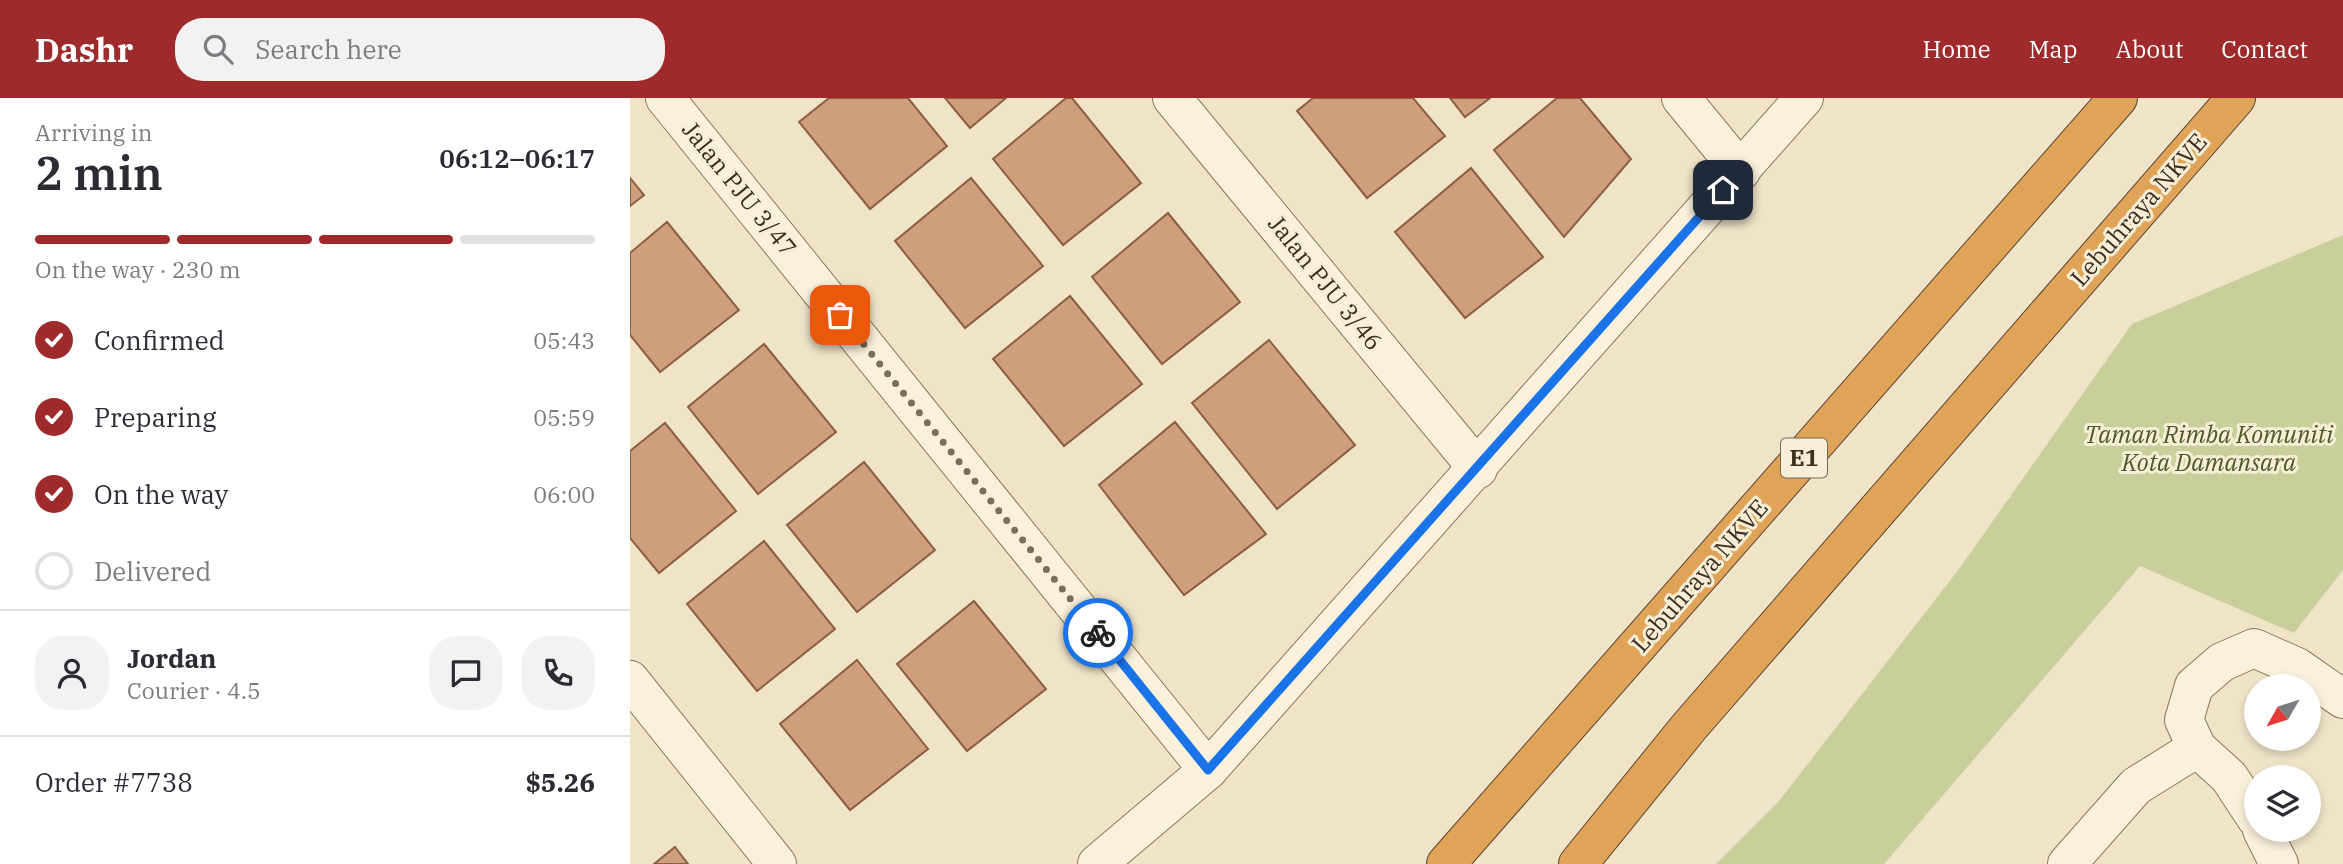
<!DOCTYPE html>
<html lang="en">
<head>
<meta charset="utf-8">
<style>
  body { margin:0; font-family:"IBM Plex Serif",serif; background:#f2f2f3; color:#2b2b33; height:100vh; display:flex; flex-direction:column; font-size:26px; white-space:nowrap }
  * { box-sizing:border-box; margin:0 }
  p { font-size:23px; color:#7c7c81 }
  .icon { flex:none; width:38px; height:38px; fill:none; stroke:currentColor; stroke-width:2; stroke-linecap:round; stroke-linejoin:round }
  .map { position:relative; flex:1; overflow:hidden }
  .sheet { display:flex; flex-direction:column; background:#fff; width:630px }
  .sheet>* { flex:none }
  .needle { width:46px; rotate:231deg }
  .controls { position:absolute; left:1614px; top:576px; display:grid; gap:14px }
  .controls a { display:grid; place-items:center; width:77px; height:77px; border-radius:50%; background:#fff; box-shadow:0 4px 10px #0003; font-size:35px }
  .pin { position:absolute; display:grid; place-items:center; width:60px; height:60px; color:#fff; margin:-30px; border-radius:14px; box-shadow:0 4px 10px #0006 }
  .courier { position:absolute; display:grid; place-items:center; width:70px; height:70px; margin:-35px; border:5px solid #1a73e8; border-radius:50%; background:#fff; color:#222; box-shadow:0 2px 9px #0007 }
  .head em { font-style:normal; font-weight:600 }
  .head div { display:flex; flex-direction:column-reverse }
  .head { display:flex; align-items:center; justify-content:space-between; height:119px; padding:0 35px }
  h1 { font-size:46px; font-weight:600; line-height:52px }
  .bar { display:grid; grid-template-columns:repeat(4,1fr); gap:10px 7px; align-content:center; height:84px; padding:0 35px }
  .bar i { height:9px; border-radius:5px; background:#e1e1e2 }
  .bar .on { background:#9e2a2b }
  .bar p { grid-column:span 4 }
  .line { display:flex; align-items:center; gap:18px; padding:0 35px; border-top:2px solid #e1e1e2 }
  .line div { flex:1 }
  .round { display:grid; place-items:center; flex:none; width:74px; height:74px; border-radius:28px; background:#f2f2f3 }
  ol { padding:0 35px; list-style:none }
  li { display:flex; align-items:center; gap:21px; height:77px }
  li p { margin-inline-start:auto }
  li .icon { padding:7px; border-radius:50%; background:#9e2a2b; color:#fff; stroke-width:4 }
  li:last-child { color:#7c7c81 }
  li i { width:38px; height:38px; border:4px solid #e1e1e2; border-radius:50% }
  header { display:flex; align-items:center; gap:42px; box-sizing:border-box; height:98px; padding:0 35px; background:#9e2a2b; color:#fff }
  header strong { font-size:33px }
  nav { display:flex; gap:38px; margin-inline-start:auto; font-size:24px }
  .search { width:490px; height:63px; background:#f2f2f3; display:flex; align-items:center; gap:18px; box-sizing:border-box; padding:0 24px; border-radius:28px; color:#7c7c81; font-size:26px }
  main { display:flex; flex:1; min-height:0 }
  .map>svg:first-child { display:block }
  .green { fill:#c9cf9b }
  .building { fill:#cf9f7d; stroke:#8d5f41; stroke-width:2 }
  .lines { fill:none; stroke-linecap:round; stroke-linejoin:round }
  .minor-casing { stroke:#8d765c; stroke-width:40 }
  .highway-casing { stroke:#5b4430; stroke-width:40 }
  .minor { stroke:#faf1dc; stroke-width:38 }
  .highway { stroke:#e0a458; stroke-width:38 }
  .done { stroke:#7c6e5b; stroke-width:7; stroke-dasharray:0 12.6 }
  .route { stroke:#1a73e8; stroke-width:9 }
  .labels { text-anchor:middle; stroke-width:6; stroke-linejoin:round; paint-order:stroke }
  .shield { fill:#f7eed8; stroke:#756857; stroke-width:2 }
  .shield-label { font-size:23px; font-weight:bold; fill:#3d2e20 }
  .street-label { font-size:24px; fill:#3d2e20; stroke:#f7eed8 }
  .park-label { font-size:24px; font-style:italic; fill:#4d5a26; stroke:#f7eed8 }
</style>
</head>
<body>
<header>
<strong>Dashr</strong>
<div class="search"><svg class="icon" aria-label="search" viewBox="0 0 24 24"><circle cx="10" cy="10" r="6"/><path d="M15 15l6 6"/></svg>Search here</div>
<nav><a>Home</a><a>Map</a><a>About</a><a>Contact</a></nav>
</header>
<main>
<section class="sheet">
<div class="head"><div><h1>2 min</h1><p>Arriving in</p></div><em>06:12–06:17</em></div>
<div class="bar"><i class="on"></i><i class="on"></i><i class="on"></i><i></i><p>On the way · 230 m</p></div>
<ol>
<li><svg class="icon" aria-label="check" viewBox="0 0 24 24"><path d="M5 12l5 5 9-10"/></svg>Confirmed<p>05:43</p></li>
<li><svg class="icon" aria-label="check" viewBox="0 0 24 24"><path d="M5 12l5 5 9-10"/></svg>Preparing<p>05:59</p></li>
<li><svg class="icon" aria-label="check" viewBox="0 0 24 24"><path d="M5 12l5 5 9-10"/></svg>On the way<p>06:00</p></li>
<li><i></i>Delivered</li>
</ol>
<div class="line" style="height:126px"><a class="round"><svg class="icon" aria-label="person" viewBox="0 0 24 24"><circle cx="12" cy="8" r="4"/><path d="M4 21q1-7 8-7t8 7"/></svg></a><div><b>Jordan</b><p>Courier · 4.5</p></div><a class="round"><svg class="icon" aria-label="chat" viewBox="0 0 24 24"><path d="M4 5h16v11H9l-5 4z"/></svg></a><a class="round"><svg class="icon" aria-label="phone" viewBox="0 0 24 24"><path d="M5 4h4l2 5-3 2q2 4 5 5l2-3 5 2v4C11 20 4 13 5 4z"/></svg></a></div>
<div class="line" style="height:91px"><div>Order #7738</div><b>$5.26</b></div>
</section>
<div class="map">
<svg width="1713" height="766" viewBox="0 0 1713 766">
  <rect width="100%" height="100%" fill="#f0e4c8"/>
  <path class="green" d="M1713,137V472L1664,535L1510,468L1254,766H1086L1149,703L1329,471L1502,226Z"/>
  <g class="building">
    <path d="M199,0H278L317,48L240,111L169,24Z"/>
    <path d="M315,0H376L340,30Z"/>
    <path d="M436,0H442L511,85L433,147L363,61Z"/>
    <path d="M683,0H783L815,38L737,100L667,13Z"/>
    <path d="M820,0H860L835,19Z"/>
    <path d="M927,0H950L1001,61L934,139L864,52Z"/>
    <path d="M841,70L913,159L835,220L765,134Z"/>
    <path d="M0,80L14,97L0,108Z"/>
    <path d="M341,80L413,168L335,230L265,143Z"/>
    <path d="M538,115L610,204L532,266L462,179Z"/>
    <path d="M37,124L109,212L30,274L0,237V155Z"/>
    <path d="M440,198L512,286L434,348L363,261Z"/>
    <path d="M639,242L725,347L647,411L562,305Z"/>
    <path d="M134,246L206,334L128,396L58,309Z"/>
    <path d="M545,324L636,436L554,497L469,387Z"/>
    <path d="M35,325L106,413L29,475L0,440V353Z"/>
    <path d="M234,364L305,452L227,514L157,427Z"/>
    <path d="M134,443L205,531L127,593L57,506Z"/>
    <path d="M344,503L416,591L337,653L267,566Z"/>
    <path d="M227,562L298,651L220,712L150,626Z"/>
    <path d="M45,749L58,766H24Z"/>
  </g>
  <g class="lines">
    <defs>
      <g id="minor">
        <path d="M35,0L578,672"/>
        <path d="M542,0L848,371"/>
        <path d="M1051,0L1111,73"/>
        <path d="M0,582L147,766"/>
        <path d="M1626,720L1599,679L1567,650L1554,622L1564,588L1592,564L1624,550L1667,569L1713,601"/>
        <path d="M1632,732L1649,766"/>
        <path d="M467,766L578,672L1174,0"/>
        <path d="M1437,766L1506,688L1567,650"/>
      </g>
      <g id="highway">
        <path d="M816,766L1488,0"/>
        <path d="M948,766L1059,629L1606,0"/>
      </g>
    </defs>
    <use href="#minor" class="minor-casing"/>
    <use href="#highway" class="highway-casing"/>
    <use href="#minor" class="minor"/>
    <use href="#highway" class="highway"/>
  </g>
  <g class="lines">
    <path class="done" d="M210,217L468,535"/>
    <path class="route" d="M468,535L578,672L1093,92"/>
  </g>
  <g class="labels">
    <rect class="shield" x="1151" y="340.5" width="46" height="39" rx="5"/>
    <g class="shield-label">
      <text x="1174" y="368">E1</text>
    </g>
    <g class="street-label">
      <text transform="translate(109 91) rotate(51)" y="8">Jalan PJU 3/47</text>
      <text transform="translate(1509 112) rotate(-49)" y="8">Lebuhraya NKVE</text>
      <text transform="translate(695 185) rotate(51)" y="8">Jalan PJU 3/46</text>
      <text transform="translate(1070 478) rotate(-49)" y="8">Lebuhraya NKVE</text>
    </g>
    <g class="park-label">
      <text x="1579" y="345">Taman Rimba Komuniti<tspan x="1579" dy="28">Kota Damansara</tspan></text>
    </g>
  </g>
</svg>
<div class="controls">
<a><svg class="needle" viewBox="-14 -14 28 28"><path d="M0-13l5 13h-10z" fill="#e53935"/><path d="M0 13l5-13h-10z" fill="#7c7c81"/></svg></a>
<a><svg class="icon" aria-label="layers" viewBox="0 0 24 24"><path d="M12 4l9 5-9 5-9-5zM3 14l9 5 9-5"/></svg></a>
</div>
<div class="pin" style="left:210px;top:217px;background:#ea580c"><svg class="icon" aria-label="bag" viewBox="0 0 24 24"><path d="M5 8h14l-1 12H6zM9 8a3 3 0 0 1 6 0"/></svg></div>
<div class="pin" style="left:1093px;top:92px;background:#1f2937"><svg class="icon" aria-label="home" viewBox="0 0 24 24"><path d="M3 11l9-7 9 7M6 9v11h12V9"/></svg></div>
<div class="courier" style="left:468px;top:535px"><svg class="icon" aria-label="bike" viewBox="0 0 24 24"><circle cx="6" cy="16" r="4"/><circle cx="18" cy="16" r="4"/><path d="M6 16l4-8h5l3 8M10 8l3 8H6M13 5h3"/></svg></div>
</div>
</main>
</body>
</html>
